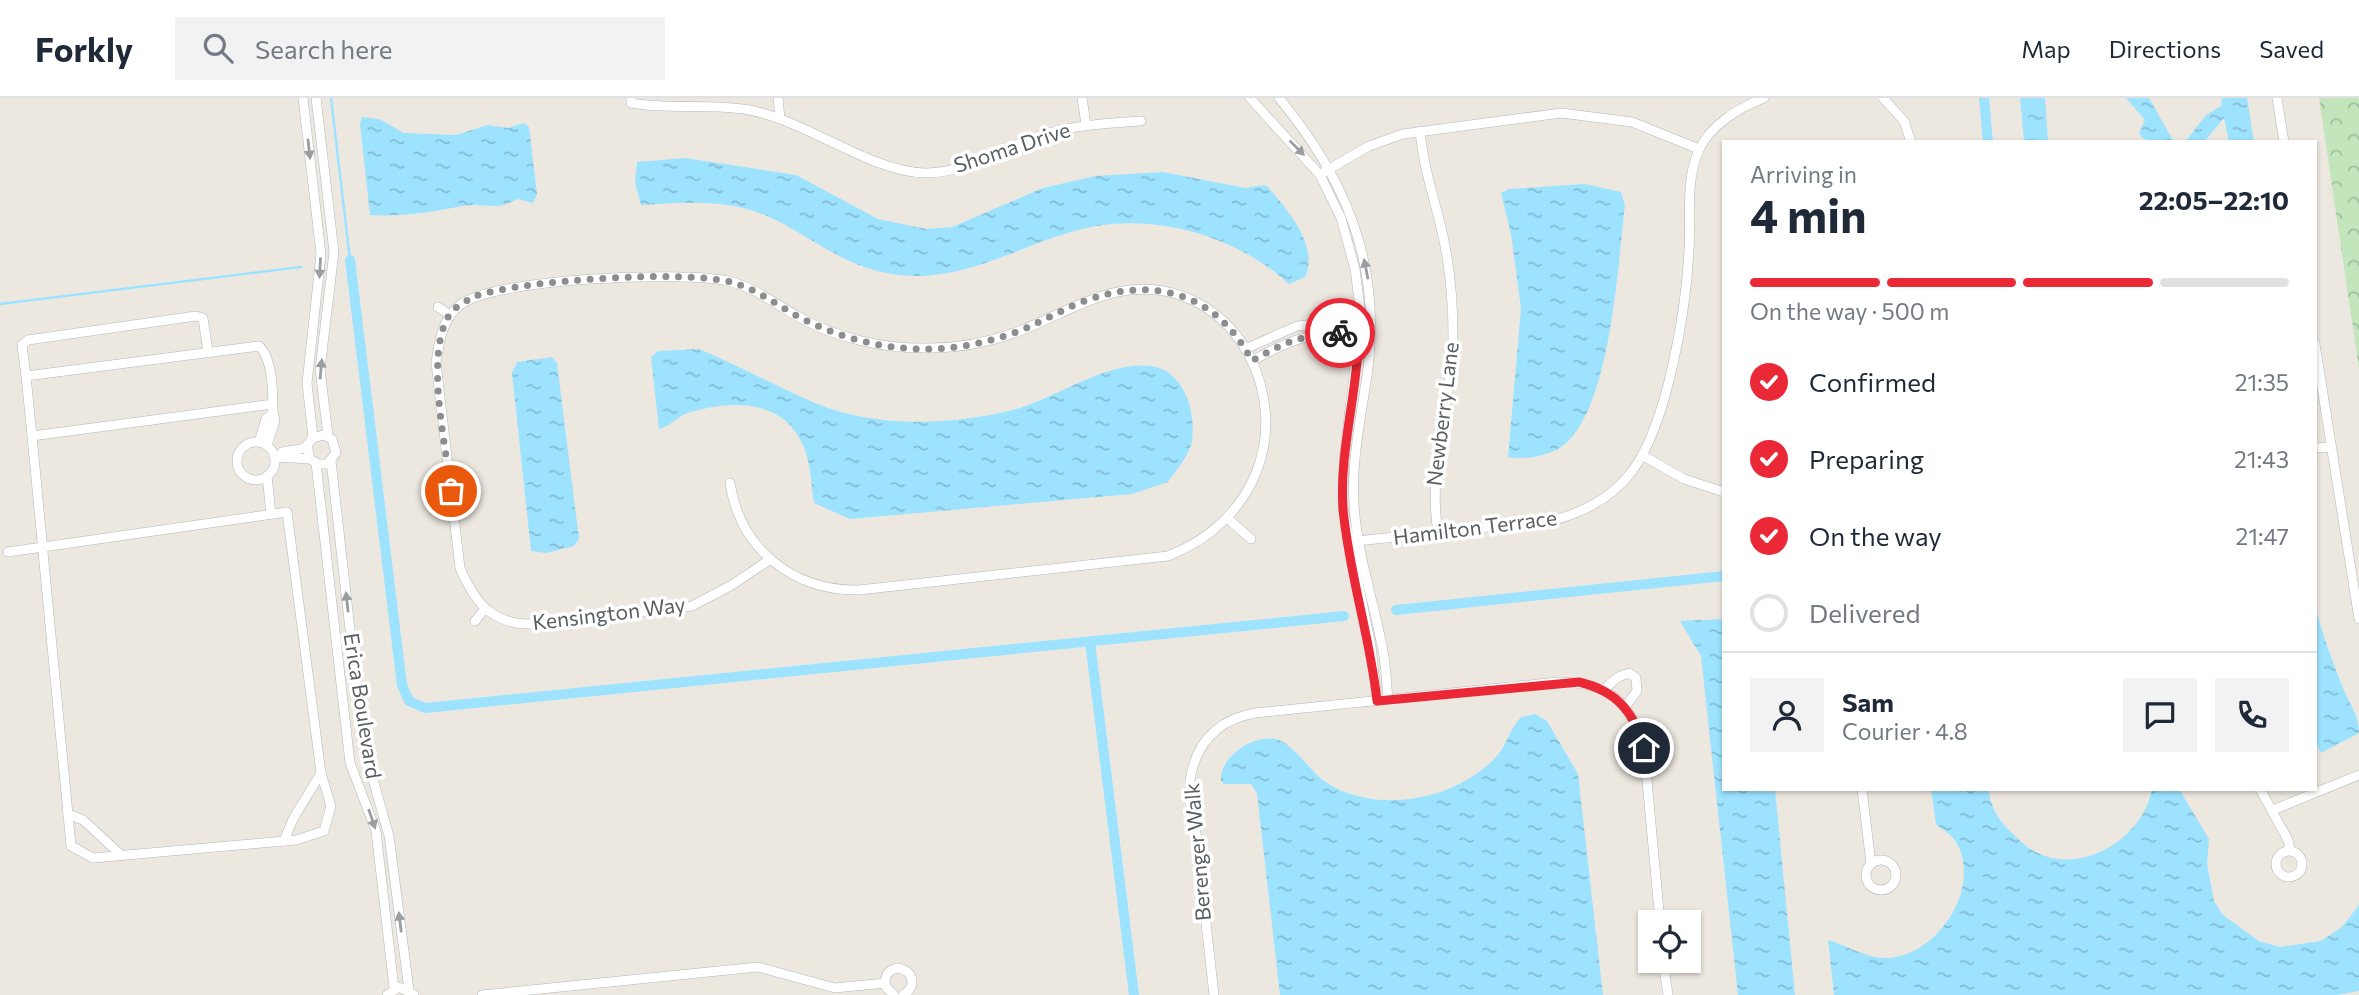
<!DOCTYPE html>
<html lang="en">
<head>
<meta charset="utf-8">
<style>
  body { margin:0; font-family:Commissioner,sans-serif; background:#f2f2f3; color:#1f2937; height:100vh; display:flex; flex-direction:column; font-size:26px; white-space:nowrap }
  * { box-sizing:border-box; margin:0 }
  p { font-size:23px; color:#747a83 }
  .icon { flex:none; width:38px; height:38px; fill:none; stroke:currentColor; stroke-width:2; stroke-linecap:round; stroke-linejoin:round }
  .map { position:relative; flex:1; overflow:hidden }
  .sheet { position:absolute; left:1722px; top:42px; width:595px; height:651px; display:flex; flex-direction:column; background:#fff; border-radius:0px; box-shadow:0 2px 5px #0004 }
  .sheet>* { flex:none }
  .buttons { position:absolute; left:1638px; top:812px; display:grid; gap:14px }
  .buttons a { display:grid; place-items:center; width:63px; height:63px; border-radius:0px; background:#fff; box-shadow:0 2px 5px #0004; font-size:35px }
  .pin { position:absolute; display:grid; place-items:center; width:60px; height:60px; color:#fff; margin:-30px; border:4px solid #fff; border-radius:50%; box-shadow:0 2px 7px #0007 }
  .courier { position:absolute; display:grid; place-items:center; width:70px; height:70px; margin:-35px; border:5px solid #ea2836; border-radius:50%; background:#fff; color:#222; box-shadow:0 2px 9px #0007 }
  .overview em { font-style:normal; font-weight:700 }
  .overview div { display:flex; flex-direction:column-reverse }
  .overview { display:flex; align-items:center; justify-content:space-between; height:119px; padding:0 28px }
  h1 { font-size:46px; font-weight:700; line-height:52px }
  .bar { display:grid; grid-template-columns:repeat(4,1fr); gap:10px 7px; align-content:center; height:84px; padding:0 28px }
  .bar i { height:9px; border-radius:5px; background:#e0e1e3 }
  .bar .active { background:#ea2836 }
  .bar p { grid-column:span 4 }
  .line { display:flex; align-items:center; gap:18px; padding:0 28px; border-top:2px solid #e0e1e3 }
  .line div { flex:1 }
  .round { display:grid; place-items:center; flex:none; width:74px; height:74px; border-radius:0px; background:#f2f2f3 }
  ol { padding:0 28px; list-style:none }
  li { display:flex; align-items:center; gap:21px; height:77px }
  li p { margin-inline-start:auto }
  li .icon { padding:7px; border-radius:50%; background:#ea2836; color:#fff; stroke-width:4 }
  li:last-child { color:#747a83 }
  li i { width:38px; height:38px; border:4px solid #e0e1e3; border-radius:50% }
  header { display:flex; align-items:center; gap:42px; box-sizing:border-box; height:98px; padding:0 35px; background:#fff; border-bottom:2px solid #e0e1e3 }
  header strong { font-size:33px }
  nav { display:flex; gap:38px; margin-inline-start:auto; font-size:24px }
  .search { width:490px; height:63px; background:#f2f2f3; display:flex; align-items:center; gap:18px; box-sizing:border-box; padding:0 24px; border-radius:0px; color:#747a83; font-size:26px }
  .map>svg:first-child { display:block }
  .forest { fill:url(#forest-crowns) }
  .water { fill:url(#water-ripples) }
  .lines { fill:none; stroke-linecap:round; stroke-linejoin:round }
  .stream { stroke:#9de3ff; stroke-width:2.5 }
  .canal { stroke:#9de3ff; stroke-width:10 }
  .minor-casing { stroke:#b3b7bb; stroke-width:10 }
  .minor { stroke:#fff; stroke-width:9 }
  .oneway { fill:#9b9ea0 }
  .done { stroke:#8c8e8d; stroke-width:7; stroke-dasharray:0 12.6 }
  .route { stroke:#ea2836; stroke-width:9 }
  .labels { text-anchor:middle; stroke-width:7; stroke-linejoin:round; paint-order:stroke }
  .street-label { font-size:21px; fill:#595e61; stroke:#fff }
</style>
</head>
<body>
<header>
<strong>Forkly</strong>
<div class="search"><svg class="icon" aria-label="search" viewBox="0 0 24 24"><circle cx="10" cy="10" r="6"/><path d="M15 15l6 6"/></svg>Search here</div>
<nav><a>Map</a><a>Directions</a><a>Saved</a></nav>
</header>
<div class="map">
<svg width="2359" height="897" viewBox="0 0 2359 897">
  <defs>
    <pattern id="forest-crowns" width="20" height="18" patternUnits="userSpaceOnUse" patternTransform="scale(1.75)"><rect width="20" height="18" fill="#c2e5bc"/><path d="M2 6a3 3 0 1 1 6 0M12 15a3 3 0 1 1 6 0" fill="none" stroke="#a1bd9c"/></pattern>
    <pattern id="water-ripples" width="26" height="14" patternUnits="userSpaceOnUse" patternTransform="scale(1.75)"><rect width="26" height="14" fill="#9de3ff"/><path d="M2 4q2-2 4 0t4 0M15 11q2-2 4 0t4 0" fill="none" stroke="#83bbd2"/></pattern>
  </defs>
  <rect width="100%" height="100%" fill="#ece8e0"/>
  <path class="forest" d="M2319,0H2359V271Z"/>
  <g class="water">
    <path d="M2020,0H2045L2048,44H2024Z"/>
    <path d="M2126,0H2149L2174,44H2153L2141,39L2139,34L2145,22Z"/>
    <path d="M2222,0H2247L2254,44H2229L2224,20L2204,44H2185L2206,17L2221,8Z"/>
    <path d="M362,19L379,21L404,35L456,37L488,27L508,30L524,25L529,29L537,96L533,105L517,101C496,114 483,104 463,108C433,114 401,119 370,117L360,26Z"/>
    <path d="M685,60L796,77L878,121L926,131L952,129L1043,90L1095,78L1163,74L1245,90L1266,87C1285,109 1320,147 1305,179L1289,186C1233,135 1145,111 1071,134C1006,153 954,190 882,174C839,165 806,135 767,118C729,101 682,104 641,107L635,84L637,64Z"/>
    <path d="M1585,86L1621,94L1625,107C1618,165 1611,309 1564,347C1550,358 1525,362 1508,359L1521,211L1511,136L1501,95L1509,91Z"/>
    <path d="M699,251C739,268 776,288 815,305C873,330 949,327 1009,313C1054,303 1109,259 1156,269C1185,276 1196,315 1192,343C1189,358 1176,372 1168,384L1132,396L850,421L814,405C811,386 811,365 803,347C783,301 732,302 691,314C678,317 672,328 659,331L651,259L658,253Z"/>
    <path d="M552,259L557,265L579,441L574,448L546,455L531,453L512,275L517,264Z"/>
    <path d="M2315,507C2322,536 2332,562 2343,590C2350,607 2359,617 2359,635L2321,655L2315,643Z"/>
    <path d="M1724,521V691H1775L1795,897H1738L1701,558L1680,523Z"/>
    <path d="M1535,616L1547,623L1578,676L1603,897H1280L1257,695L1251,686H1224L1221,683C1219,658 1256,634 1279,642C1294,647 1311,675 1327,685C1377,717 1456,702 1496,659C1507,647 1510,630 1521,619Z"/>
    <path d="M1931,691H1989C1989,707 1999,723 2010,733C2019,742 2029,752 2040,756C2086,776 2144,738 2152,691H2179L2209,741L2207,766L2214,803L2223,817L2259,843L2280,849L2321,843L2342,829L2359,807V893L2337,897H1834L1828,842C1847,847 1865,860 1885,860C1937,860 1983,789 1956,744C1951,736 1943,732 1936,726Z"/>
  </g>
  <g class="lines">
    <g class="stream">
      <path d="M331,0L350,162"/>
      <path d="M0,206L301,169"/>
    </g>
    <g class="canal">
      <path d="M1984,0L1988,44"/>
      <path d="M350,162L402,587L409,603L425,610L1344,518"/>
      <path d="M1396,512L1724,478"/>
      <path d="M1090,544L1134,897"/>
    </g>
    <defs>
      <g id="minor">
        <path d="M303,0L321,156L307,285L313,340"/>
        <path d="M316,0L334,154L320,271L328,338"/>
        <path d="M631,0V5C670,12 710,5 749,12C805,22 869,73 924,75C966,76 1006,47 1045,36C1077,27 1108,25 1141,23"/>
        <path d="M778,0L780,21"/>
        <path d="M1082,0L1086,27"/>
        <path d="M1250,0L1320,77L1341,120L1355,171L1361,217L1344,362L1343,410L1371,548L1377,603"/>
        <path d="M1279,0C1345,80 1381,164 1368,270C1362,315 1351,361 1354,407C1357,453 1372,498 1381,543C1386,562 1386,582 1388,601"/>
        <path d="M1883,0L1904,23L1911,44"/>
        <path d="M2277,0L2284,44"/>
        <path d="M1420,33C1423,64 1431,91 1439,121C1449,159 1453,200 1453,238C1452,305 1427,367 1438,435"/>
        <path d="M1324,74L1369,48L1403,36L1561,15L1632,24L1699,51"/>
        <path d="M438,209L450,217"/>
        <path d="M2315,246L2359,521"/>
        <path d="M1245,251L1297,228L1336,224L1366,226"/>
        <path d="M1252,263C1294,239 1314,234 1363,234"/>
        <path d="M26,278L22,247L28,242L196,218L203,220L208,254"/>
        <path d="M273,315C273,295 273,261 259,248L26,278L32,338L273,306"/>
        <path d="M259,344L266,321L273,315L275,323L267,347"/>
        <circle cx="256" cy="363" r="19"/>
        <path d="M2315,350L2331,349"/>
        <path d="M1642,357L1684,381L1724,394"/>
        <path d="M275,359L310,361L318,366H327L336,355L332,341L323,337L313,340L307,347L310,361"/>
        <path d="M279,359L282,354L307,350"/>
        <path d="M331,363L363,646L389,738L409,892"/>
        <path d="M316,365L350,665L376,733L394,890"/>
        <path d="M267,378L271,416"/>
        <path d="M730,385C740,451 793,493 859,492L1168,458C1253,425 1291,337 1248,255C1232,226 1206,204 1173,195C1113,179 1067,216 1014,235C986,245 958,250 929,250C883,251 835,240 795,217C773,204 753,189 728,183C683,173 494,180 460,207C442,221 439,244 436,265L460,470C475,505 492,527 533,526L692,508L732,487L769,462"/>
        <path d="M1227,420L1251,441"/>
        <path d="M1348,444L1554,422C1585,414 1613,399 1633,372C1668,323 1686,212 1689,152C1691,120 1685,82 1699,52C1710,27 1740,9 1764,0"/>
        <path d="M8,454L43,449L287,414L321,675L331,708L324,733L296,742L93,760L71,748L32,338"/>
        <path d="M475,523L484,512"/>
        <path d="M1604,591L1618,579L1629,575L1636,580L1637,593L1625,609"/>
        <path d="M1862,691L1871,766"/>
        <path d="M2260,691L2288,742L2290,752"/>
        <path d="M2273,712L2359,677"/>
        <path d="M68,716L83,722L121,757"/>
        <path d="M284,743L293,721L321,675"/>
        <circle cx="2289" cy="766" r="13"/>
        <circle cx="1881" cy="777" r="15"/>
        <path d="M1663,863L1668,897"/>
        <path d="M387,897L399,889L414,897"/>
        <path d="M482,897L758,869L835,890L885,885"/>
        <path d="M894,897L886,889C883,879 888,871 899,870C914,874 917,889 903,897"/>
        <path d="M1214,897L1190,682C1196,645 1217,622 1255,615L1558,584C1607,584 1631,602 1644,650L1660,824"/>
      </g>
    </defs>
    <use href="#minor" class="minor-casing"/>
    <use href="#minor" class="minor"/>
  </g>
  <defs><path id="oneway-solid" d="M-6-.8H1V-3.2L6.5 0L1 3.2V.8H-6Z" transform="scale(1.75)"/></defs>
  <g class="oneway">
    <use href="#oneway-solid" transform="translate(1297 50) rotate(45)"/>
    <use href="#oneway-solid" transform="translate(309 51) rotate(84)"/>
    <use href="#oneway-solid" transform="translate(320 170) rotate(93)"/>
    <use href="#oneway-solid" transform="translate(1366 171) rotate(-101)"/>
    <use href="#oneway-solid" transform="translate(321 271) rotate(-85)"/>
    <use href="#oneway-solid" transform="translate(347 504) rotate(-96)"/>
    <use href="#oneway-solid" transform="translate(372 721) rotate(71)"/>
    <use href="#oneway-solid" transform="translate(400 824) rotate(-97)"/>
  </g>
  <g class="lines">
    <path class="done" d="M451,393C446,348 424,254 450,216C456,208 467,202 476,198C521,182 689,171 734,185C758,192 777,207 799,219C835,238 875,249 916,251C949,252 983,246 1014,235C1038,226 1059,213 1082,204C1152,177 1216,194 1252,263C1283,245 1303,236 1340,235"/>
    <path class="route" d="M1340,235L1359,234C1358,293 1339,352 1343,411C1349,476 1370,538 1377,603L1579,584C1617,593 1634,614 1644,650"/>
  </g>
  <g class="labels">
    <g class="street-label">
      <text transform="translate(1012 50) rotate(-18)" y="7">Shoma Drive</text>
      <text transform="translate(1443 316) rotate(-83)" y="7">Newberry Lane</text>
      <text transform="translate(1475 430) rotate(-7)" y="7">Hamilton Terrace</text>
      <text transform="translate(609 516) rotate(-7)" y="7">Kensington Way</text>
      <text transform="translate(362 608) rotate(81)" y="7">Erica Boulevard</text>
      <text transform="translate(1198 754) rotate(-95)" y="7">Berenger Walk</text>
    </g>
  </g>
</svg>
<div class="buttons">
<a><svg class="icon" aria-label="locate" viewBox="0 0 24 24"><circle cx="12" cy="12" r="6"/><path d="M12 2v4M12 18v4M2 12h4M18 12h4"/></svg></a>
</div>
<div class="pin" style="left:451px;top:393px;background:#ea580c"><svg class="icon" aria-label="bag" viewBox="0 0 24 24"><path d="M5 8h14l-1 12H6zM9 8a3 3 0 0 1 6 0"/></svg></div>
<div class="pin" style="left:1644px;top:650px;background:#1f2937"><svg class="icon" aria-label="home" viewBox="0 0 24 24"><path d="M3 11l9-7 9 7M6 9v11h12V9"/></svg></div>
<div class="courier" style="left:1340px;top:235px"><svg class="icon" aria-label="bike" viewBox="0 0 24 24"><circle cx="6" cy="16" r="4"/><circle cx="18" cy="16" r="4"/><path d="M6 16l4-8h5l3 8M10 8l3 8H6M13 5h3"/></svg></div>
<section class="sheet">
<div class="overview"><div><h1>4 min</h1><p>Arriving in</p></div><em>22:05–22:10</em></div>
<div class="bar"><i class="active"></i><i class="active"></i><i class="active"></i><i></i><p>On the way · 500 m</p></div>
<ol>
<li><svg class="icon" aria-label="check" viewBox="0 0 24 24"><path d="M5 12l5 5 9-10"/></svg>Confirmed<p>21:35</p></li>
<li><svg class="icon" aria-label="check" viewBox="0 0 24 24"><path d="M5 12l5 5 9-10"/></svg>Preparing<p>21:43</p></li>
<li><svg class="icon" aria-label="check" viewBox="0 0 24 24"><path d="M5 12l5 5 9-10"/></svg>On the way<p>21:47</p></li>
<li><i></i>Delivered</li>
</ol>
<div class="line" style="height:126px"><a class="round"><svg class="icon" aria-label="person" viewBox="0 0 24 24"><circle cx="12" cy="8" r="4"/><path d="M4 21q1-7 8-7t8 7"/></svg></a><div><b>Sam</b><p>Courier · 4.8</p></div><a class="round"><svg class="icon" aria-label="chat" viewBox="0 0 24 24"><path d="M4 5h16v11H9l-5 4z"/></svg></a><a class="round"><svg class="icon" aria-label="phone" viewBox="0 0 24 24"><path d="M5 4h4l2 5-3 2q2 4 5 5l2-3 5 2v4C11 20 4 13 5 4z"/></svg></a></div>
</section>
</div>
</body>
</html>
